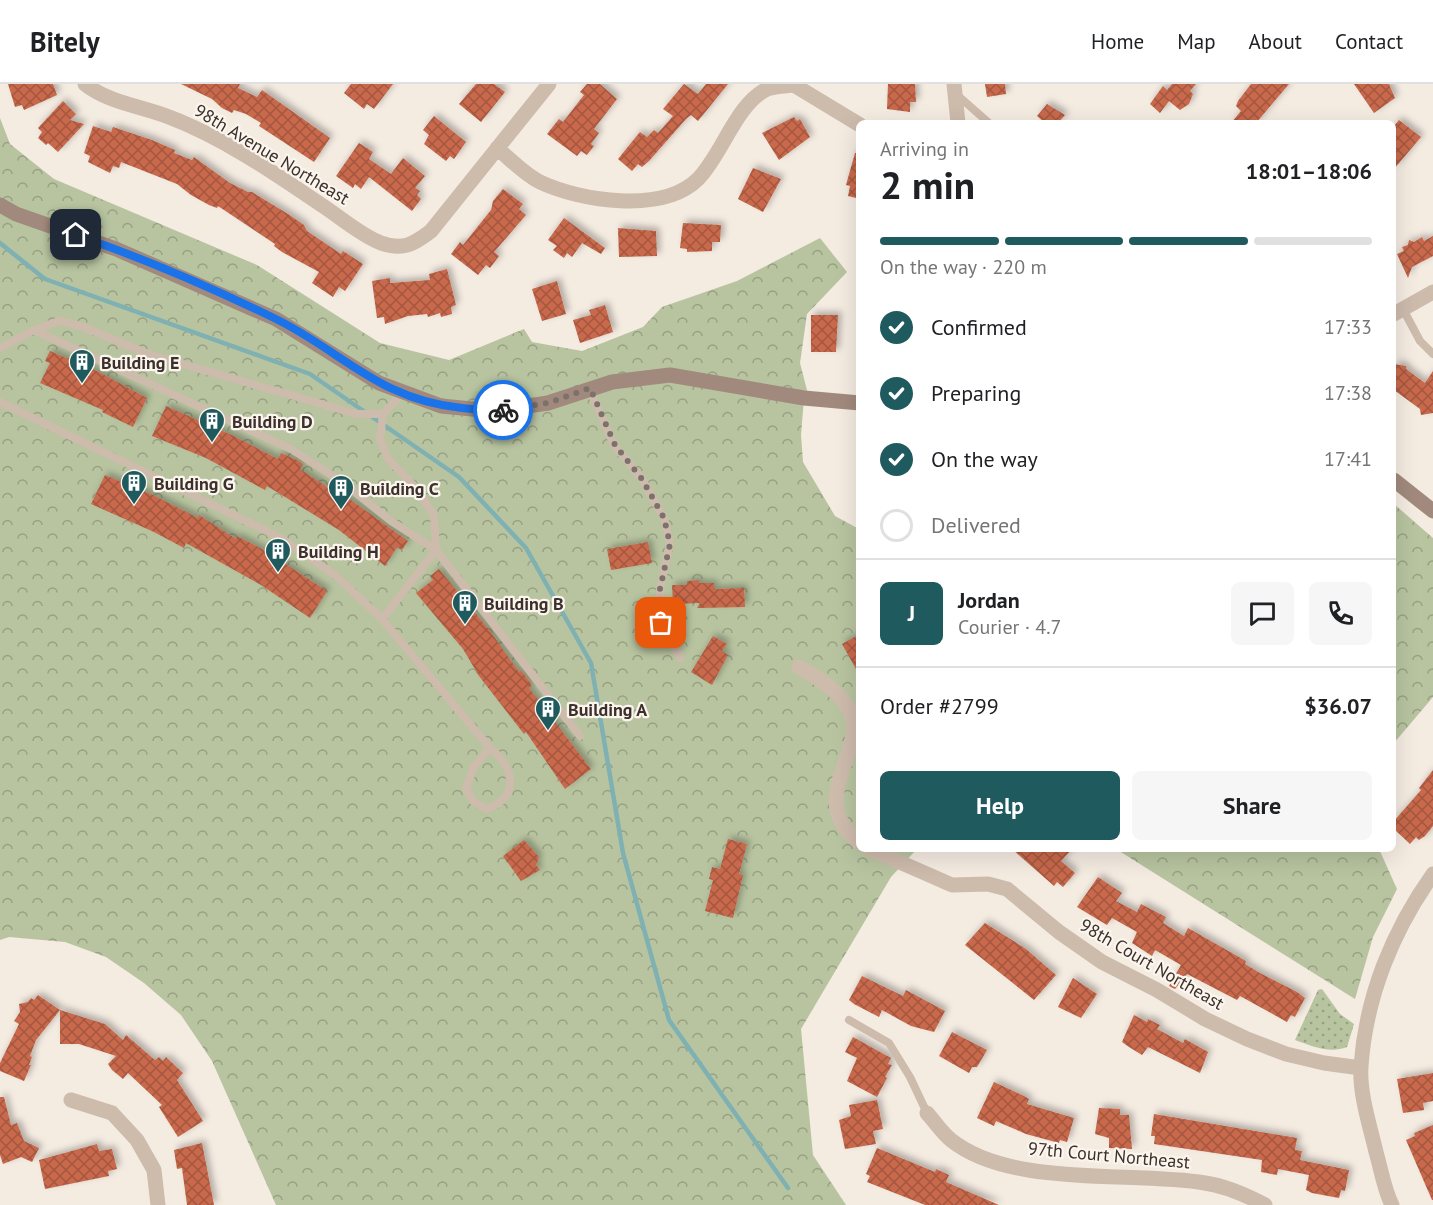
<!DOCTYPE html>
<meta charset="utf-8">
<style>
body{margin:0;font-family:"PT Sans",sans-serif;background:#f6f6f6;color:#202124;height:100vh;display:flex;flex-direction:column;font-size:22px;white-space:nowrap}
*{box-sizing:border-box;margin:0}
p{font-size:20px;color:#757577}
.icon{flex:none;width:33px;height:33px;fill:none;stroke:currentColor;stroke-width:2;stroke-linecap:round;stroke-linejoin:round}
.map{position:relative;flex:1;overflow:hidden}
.sheet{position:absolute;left:856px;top:36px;width:540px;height:732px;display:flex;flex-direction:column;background:#fff;border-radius:9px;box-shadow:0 6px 24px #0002}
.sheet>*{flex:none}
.pin{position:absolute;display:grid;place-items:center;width:51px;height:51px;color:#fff;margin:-26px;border-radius:12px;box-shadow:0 3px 9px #0006}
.courier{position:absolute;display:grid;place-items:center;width:60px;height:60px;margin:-30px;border:4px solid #1a73e8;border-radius:50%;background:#fff;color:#222;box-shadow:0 2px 8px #0007}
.head em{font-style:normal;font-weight:800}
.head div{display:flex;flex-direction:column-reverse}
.head{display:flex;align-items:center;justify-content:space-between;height:102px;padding:0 24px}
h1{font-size:39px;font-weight:800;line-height:45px}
.bar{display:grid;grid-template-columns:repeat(4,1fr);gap:9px 6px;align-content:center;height:72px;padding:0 24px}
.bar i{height:8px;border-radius:4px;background:#e0e0e0}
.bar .active{background:#1f5a5e}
.bar p{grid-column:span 4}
.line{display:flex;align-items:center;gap:15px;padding:0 24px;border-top:2px solid #e0e0e0}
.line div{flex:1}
.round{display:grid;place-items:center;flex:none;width:63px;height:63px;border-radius:9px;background:#f6f6f6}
ol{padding:0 24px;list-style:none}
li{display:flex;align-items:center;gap:18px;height:66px}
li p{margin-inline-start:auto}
li .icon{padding:6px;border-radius:50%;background:#1f5a5e;color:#fff;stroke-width:4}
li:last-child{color:#757577}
li i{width:33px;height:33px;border:3px solid #e0e0e0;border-radius:50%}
.cta{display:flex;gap:12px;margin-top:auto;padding:12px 24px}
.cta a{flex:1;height:69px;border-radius:9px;background:#1f5a5e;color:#fff;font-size:24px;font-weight:800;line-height:69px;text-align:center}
.cta a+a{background:#f6f6f6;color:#202124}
header{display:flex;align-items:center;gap:36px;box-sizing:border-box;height:84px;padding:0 30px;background:#fff;border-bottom:2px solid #e0e0e0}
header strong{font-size:28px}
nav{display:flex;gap:33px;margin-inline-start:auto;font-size:21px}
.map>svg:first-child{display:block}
.green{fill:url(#green-dots)}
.forest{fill:url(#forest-crowns)}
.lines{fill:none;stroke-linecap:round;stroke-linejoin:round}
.stream{stroke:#7fb0b2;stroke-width:4.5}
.building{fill:url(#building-cross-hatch);filter:url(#shadow)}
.service{stroke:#cdbbac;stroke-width:8}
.minor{stroke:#cdbbac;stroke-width:15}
.secondary{stroke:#a18a7d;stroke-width:15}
.done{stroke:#7c716b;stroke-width:6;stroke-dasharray:0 10.8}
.route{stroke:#1a73e8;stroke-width:8}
.labels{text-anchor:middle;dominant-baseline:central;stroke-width:4.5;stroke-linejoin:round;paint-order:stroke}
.street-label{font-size:18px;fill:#3b302b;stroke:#fbf5ee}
.poi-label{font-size:18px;font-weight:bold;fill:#3b302b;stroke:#fbf5ee;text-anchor:start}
</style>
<header>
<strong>Bitely</strong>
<nav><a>Home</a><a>Map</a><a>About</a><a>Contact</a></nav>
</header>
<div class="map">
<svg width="1433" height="1121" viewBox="0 0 1433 1121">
<defs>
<pattern id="green-dots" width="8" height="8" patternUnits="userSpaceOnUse" patternTransform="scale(1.5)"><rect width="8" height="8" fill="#b8c4a0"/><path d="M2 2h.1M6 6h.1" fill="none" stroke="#97a083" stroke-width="1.8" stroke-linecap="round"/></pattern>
<pattern id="forest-crowns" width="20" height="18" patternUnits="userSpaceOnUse" patternTransform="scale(1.5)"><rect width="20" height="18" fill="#b8c4a0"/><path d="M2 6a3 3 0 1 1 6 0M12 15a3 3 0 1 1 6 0" fill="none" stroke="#97a083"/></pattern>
<pattern id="building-cross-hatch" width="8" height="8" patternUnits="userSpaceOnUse" patternTransform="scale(1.5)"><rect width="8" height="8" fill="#c8694b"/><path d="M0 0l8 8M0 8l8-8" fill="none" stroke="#a4573f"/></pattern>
<filter id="shadow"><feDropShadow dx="3.5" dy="-3.5" stdDeviation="3" flood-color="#0004"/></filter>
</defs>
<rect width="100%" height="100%" fill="#f4ebe1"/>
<path class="green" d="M1322,905L1340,930L1354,940L1347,963C1329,970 1312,962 1295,956L1318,906Z"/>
<path class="forest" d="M0,34L10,60L54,95L257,181L380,259L449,276L524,245L532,258L582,267L643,243L662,223L737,197L820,154L847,188L807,230L800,279L809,314H804L801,351L803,378L835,432L859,445L860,765H917L891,793L801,945L813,1071L846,1121H276L212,977L181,931L144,899L106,873L65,858L9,853L0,856Z
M1394,420L1433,454V613L1394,659Z
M1116,765H1379L1397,805L1373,853L1355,915Z"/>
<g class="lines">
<path class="stream" d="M0,159L45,195L310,290L459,393L526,464L591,579L623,769L669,936L788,1104"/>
</g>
<path class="building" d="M8,0H53L57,11L24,26L22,21L15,23Z
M181,0H240L238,4L257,13L262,6L330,54L314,78L259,42L261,39L246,30L234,26L232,29L222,24L212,15Z
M351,0H393L374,25L367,20L364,25L344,9Z
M476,0H494L505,8L481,38L459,20Z
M587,0H600L617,15L594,45L599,49L591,60L594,62L587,71L581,67L577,72L547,50L559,35L563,38L584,11L580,8Z
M684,0L698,10L706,0H728L698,37L691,31L686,35L649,77L642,83L638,80L632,87L618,75L640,48L647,53L654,46L658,49L673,32L663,25Z
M888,0H915L916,18H910V28L887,25Z
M985,0H1005L1006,10L987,13Z
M1172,0H1196L1190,7L1193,10L1189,20L1180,26L1169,17L1160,29L1150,20L1163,2L1167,6Z
M1251,0H1289L1256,39H1231L1241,27L1236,22L1238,17Z
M1354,0H1389L1395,14L1374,29Z
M63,17L76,30L70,36L84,40L58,68L48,59L46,61L38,54L42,48L38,44Z
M1047,20L1065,31L1058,39H1045L1037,32Z
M434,32L466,58L454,75L450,72L446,77L424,60L429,51L423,46Z
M794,33L797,37L800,35L810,53L779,76L762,49Z
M1399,36L1421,53L1394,85V42Z
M93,42L111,48L113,43L152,56L175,66L174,69L192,76L194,73L230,99L248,108H252L288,130L304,141L307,147L341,170L343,167L363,180L345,207L339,203L333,213L312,199L319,188L282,168L274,162L275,160L218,122L217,124L209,121L191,111L177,100L121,78L119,84L113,82L110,89L88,78L90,72L84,69Z
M359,59L373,68L369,75L391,90L403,74L425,92L415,104L420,107L417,111L421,115L412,127L369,93L361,105L355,100L353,104L336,92Z
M855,69H860V115L848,112L850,102L846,101Z
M753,84L781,95L763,128L738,115Z
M503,105L523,120L519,125L526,131L494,168L499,172L490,184L486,181L478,191L451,170L460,158L463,161L491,126L493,117Z
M564,134L605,164L601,170L582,159L572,173L567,169L564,174L553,166L557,162L548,156Z
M683,139L721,141L720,158H712V167L687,168V165L680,164Z
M618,144L656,147L657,172L619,173Z
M1433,152V172L1412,183L1408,194L1397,170L1404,167L1402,163L1408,161L1409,156L1414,158L1422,153L1424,157Z
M447,185L456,221L451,223L452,230L441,233L440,229L428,233L427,230L408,232L385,240L384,233L377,234L372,197L390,194V199L430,196L429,190Z
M557,197L566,230L542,237L532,205Z
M605,221L613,248L580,259L573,236L591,231L589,226Z
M811,231H838L836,268H811Z
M50,267L99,288L147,314L133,343L102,328L103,326L40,299L50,279L45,277Z
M1394,280L1406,282V285L1425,299L1433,287V329L1421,331L1420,325L1394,306Z
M166,322L234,352L278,375L281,369L297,376L303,380L300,385L333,407L344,411L408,457L402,466L397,463L385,482L339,446L267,402L265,406L206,374L152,352Z
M105,391L153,411L198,434L199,431L236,455L237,452L264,466L327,507L310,534L261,501L186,459L184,464L154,448L91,420Z
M648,458L652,479L611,486L607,465Z
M439,485L490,547L519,588L521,586L532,601L529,604L591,685L565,705L526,648L524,650L517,641L479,592L463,565L416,509L433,496L430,492Z
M699,496V499H714V505L744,504L745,523L697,524L700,519L673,520L672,501H687V497Z
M860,550V592L842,560Z
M713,552L727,560L722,567L728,571L712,601L691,588Z
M1433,686V742L1425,752L1419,756L1416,753L1410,760L1394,745V737L1421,706L1419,704Z
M728,755L747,760L739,790L743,791L733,834L705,827L713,796L709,795L712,783L720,785Z
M524,756L539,773L536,781L540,786L521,797L503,772Z
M1012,765H1072L1061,777L1075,789L1063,803L1057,798L1054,802Z
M1098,793L1122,809L1116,817L1137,828L1141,820L1166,833L1163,839L1184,852L1188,844L1246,877L1245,880L1260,889L1297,908L1305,914L1295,933L1291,931L1287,938L1240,912L1237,916L1187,890L1175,905L1169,902L1181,881L1155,866L1152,872L1132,859L1137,848L1112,834L1107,841L1077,823Z
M985,839L1026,865L1056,891L1034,916L965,861Z
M862,892L903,912L906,906L945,927L934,948L911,942L882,926L879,933L854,920L849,916Z
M1073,894L1097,910L1081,934L1058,923Z
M38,911L60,926L36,956L30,972L32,973L29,981H31L24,997L0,987V979L19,940L14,937L20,928L19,920L28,918L31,914L34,916Z
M60,926L105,940L123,956L126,951L155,976L159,973L163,977L166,973L183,989L177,996L203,1037L178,1053L159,1023L162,1021L128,989L123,995L112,986L108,980L116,972L79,960H60Z
M1134,931L1147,938L1148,935L1160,941L1157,945L1183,959L1185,955L1208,968L1200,989L1148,963L1142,971L1129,963L1122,958Z
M952,948L987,966L977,983H972L969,989L939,972Z
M853,953L891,974L888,980L892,981L885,993L887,994L877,1013L847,997L857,974L845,968Z
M1433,989V1017L1423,1019L1424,1026L1403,1029L1397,995Z
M994,998L1022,1011L1029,1015L1027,1020L1074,1034L1067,1058L1060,1056L1059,1059L1026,1050L996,1037L994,1042L977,1034Z
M0,1013H4L11,1041L17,1039L24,1057L39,1064L32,1078L21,1073L3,1080L0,1071Z
M877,1016L883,1045L873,1047L876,1060L845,1065L839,1036L851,1032L849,1021Z
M1099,1024L1120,1025V1031H1129L1132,1065L1109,1064V1054L1095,1050Z
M1154,1030L1297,1054L1295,1066L1302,1067L1300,1076L1349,1086L1345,1107L1341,1106L1339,1114L1312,1109L1306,1106L1309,1091L1278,1085L1277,1091L1261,1088L1262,1076L1154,1060L1155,1052H1151Z
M1433,1041V1116H1432L1406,1056L1415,1052L1414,1049Z
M202,1059L214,1121H187L182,1084L177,1085L174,1066Z
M97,1060L99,1067L112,1065L117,1085L108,1087L109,1092L45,1105L39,1076Z
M877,1064L935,1088L936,1085L949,1091L946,1098L999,1121H925L867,1098L870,1092L866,1090Z"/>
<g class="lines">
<path class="service" d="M956,10L989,39
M1403,225L1420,257L1433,270
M34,246L291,365L341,397L391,437L436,466L580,652
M0,264L34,246L59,237L81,242L148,270L356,330H383
M589,304L614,361L642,395L664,434L670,460L660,505L661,539L680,574
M0,318L279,453L335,491L382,535L490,664C515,684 520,714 486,725L474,718L466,705L474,682L490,664
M382,535L436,466L434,432L418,406L388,375L380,355L383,330L402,310
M849,936L889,959L910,993L927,1029"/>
<path class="minor" d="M85,0C109,19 141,22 169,33C222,53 273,88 320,120C339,132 360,151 381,159C403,167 414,160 431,147L549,0
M954,0L958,39
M497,64C510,75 525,91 540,98C580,117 663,130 698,95C722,71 736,20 767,5C775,2 786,2 794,1L860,41
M1394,230L1433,208
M799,583C818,594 837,605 848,624C873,665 801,713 860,759
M870,765L952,801L988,800L1007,805L1059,848L1102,878L1157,906L1205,935L1247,955L1286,970L1324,979L1361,984
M71,1016L112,1029L137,1056L154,1086L158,1121
M927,1029C935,1038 942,1049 951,1056C1011,1104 1132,1087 1205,1099C1226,1102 1246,1111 1265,1121
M1392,1121C1384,1105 1381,1085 1376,1068C1370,1042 1359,1009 1361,982C1366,912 1393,846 1433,790"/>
<path class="secondary" d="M0,121L16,130L116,165L276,235L379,299L441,322L493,327L548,319L612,298L670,291L804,314L860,319
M1394,396L1433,427"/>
</g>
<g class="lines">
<path class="done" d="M503,326L548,319L590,304L615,361L642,395L664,434L670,460L660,505L661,539"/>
<path class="route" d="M76,151C143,174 210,203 274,234C342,267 379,316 462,324C475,325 489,328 503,326"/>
</g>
<defs>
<symbol id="building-pin" viewBox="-11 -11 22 30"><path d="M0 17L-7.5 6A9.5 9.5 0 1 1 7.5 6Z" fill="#1f5a5e" stroke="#fbf5ee"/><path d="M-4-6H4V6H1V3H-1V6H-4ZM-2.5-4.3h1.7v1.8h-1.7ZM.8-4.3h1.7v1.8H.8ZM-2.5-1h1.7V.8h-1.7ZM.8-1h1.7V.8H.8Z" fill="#fff"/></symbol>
</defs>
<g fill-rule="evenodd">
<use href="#building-pin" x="67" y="263" width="30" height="40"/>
<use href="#building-pin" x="197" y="322" width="30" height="40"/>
<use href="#building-pin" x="119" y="384" width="30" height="40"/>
<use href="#building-pin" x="326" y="389" width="30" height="40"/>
<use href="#building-pin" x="263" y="452" width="30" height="40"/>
<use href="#building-pin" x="450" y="504" width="30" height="40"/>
<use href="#building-pin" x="533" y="610" width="30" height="40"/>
</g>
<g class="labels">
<g class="street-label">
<text transform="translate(272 70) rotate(31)">98th Avenue Northeast</text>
<text transform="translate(1152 880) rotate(30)">98th Court Northeast</text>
<text transform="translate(1109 1071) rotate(5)">97th Court Northeast</text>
</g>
<g class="poi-label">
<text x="101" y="278">Building E</text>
<text x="232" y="337">Building D</text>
<text x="154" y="399">Building G</text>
<text x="360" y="404">Building C</text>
<text x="298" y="467">Building H</text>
<text x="484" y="519">Building B</text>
<text x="568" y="625">Building A</text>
</g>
</g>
</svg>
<div class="pin" style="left:661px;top:539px;background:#ea580c"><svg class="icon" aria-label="bag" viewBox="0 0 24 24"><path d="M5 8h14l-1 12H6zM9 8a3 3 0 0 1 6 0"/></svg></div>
<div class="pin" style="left:76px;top:151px;background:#1f2937"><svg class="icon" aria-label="home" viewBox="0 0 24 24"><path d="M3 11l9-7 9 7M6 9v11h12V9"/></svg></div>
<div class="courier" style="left:503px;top:326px"><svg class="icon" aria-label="bike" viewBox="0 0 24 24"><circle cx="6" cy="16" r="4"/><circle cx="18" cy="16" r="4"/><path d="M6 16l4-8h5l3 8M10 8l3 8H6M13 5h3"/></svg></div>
<section class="sheet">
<div class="head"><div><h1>2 min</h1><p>Arriving in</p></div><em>18:01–18:06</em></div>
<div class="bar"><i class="active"></i><i class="active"></i><i class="active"></i><i></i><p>On the way · 220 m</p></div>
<ol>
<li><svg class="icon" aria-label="check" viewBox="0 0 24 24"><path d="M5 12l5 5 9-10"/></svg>Confirmed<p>17:33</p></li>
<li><svg class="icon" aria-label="check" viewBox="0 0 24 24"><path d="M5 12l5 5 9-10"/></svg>Preparing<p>17:38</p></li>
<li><svg class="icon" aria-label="check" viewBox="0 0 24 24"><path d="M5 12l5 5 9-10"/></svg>On the way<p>17:41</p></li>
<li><i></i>Delivered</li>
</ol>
<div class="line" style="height:108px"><b class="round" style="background:#1f5a5e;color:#fff">J</b><div><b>Jordan</b><p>Courier · 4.7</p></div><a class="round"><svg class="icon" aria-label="chat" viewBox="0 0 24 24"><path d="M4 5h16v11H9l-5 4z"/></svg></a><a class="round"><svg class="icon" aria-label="phone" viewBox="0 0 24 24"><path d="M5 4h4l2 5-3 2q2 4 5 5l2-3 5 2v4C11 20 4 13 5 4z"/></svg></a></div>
<div class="line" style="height:78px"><div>Order #2799</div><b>$36.07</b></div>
<div class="cta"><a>Help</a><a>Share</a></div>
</section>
</div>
